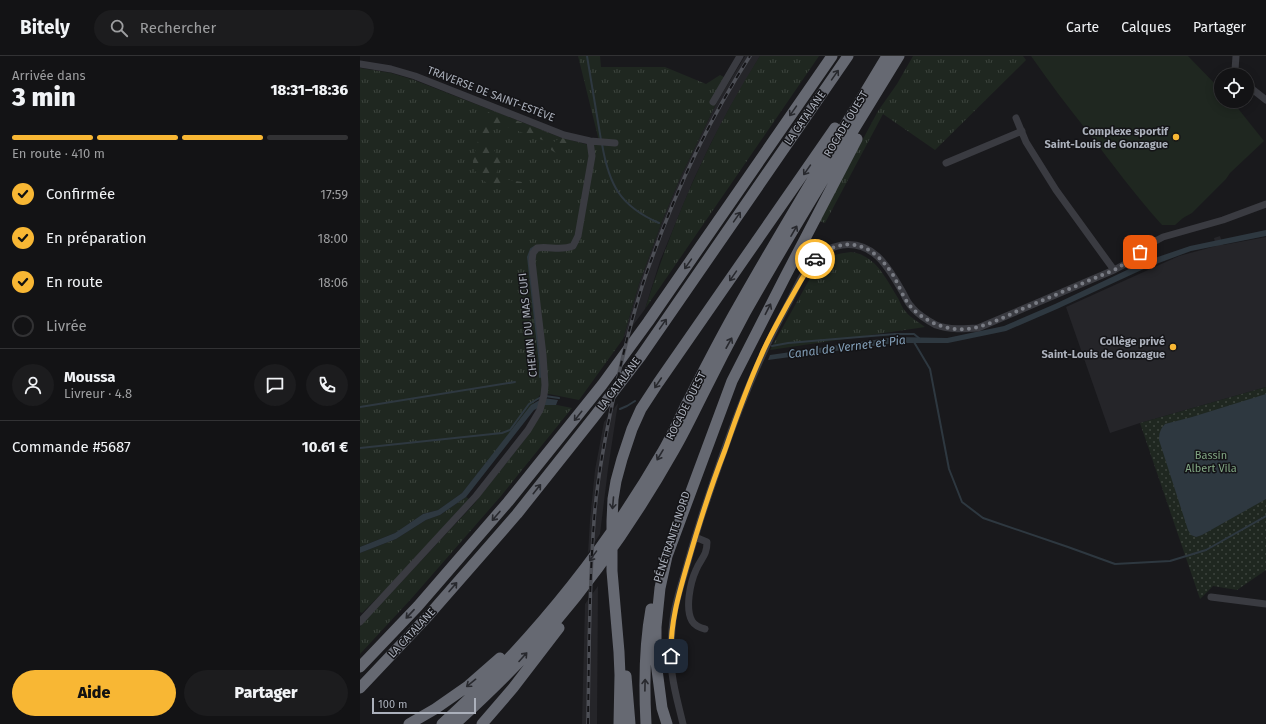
<!DOCTYPE html>
<html lang="fr">
<meta charset="utf-8">
<style>
body{margin:0;font-family:"Fira Sans",sans-serif;background:#1c1c1e;color:#f1f3f6;height:100vh;display:flex;flex-direction:column;font-size:15px;white-space:nowrap}
*{box-sizing:border-box;margin:0}
p{font-size:13px;color:#9d9ea0}
.icon{flex:none;width:22px;height:22px;fill:none;stroke:currentColor;stroke-width:2;stroke-linecap:round;stroke-linejoin:round}
.map{position:relative;flex:1;overflow:hidden}
.panel{display:flex;flex-direction:column;background:#131315;width:360px}
.panel>*{flex:none}
.tools{position:absolute;left:854px;top:12px;display:grid;gap:8px}
.tools a{display:grid;place-items:center;width:40px;height:40px;border-radius:50%;background:#131315;box-shadow:0 2px 10px #0003,0 0 0 1px #323234;font-size:20px}
.scale{position:absolute;left:12px;bottom:10px;width:104px;box-sizing:border-box;padding-left:4px;border:2px solid #abb0bb;border-top:0;font-size:11px;line-height:14px;white-space:nowrap;color:#abb0bb;-webkit-text-stroke:3px #141417;paint-order:stroke}
.pin{position:absolute;display:grid;place-items:center;width:34px;height:34px;color:#fff;margin:-17px;border-radius:8px;box-shadow:0 2px 6px #0006}
.courier{position:absolute;display:grid;place-items:center;width:40px;height:40px;margin:-20px;border:3px solid #f8b734;border-radius:50%;background:#fff;color:#222;box-shadow:0 1px 5px #0007}
.head em{font-style:normal;font-weight:800}
.head div{display:flex;flex-direction:column-reverse}
.head{display:flex;align-items:center;justify-content:space-between;height:68px;padding:0 12px}
h1{font-size:26px;font-weight:800;line-height:30px}
.bar{display:grid;grid-template-columns:repeat(4,1fr);gap:6px 4px;align-content:center;height:48px;padding:0 12px}
.bar i{height:5px;border-radius:3px;background:#323234}
.bar .active{background:#f8b734}
.bar p{grid-column:span 4}
.line{display:flex;align-items:center;gap:10px;padding:0 12px;border-top:1px solid #323234}
.line div{flex:1}
.round{display:grid;place-items:center;flex:none;width:42px;height:42px;border-radius:21px;background:#1c1c1e}
ol{padding:0 12px;list-style:none}
li{display:flex;align-items:center;gap:12px;height:44px}
li p{margin-inline-start:auto}
li .icon{padding:4px;border-radius:50%;background:#f8b734;color:#111;stroke-width:4}
li:last-child{color:#9d9ea0}
li i{width:22px;height:22px;border:2px solid #323234;border-radius:50%}
.button{display:flex;gap:8px;margin-top:auto;padding:8px 12px}
.button a{flex:1;height:46px;border-radius:24px;background:#f8b734;color:#111;font-size:16px;font-weight:800;line-height:46px;text-align:center}
.button a+a{background:#1c1c1e;color:#f1f3f6}
header{display:flex;align-items:center;gap:24px;box-sizing:border-box;height:56px;padding:0 20px;background:#131315;border-bottom:1px solid #323234}
header strong{font-size:19px}
nav{display:flex;gap:22px;margin-inline-start:auto;font-size:14px}
.search{width:280px;height:36px;background:#1c1c1e;display:flex;align-items:center;gap:10px;box-sizing:border-box;padding:0 14px;border-radius:22px;color:#9d9ea0;font-size:15px}
main{display:flex;flex:1;min-height:0}
.map>svg:first-child{display:block}
.built{fill:#252529}
.grass{fill:url(#grass-tufts)}
.forest{fill:url(#forest-firs)}
.park{fill:url(#park-dots)}
.pitch{fill:#1f2720}
.water{fill:#2e3840}
.lines{fill:none;stroke-linecap:round;stroke-linejoin:round}
.stream{stroke:#2e3840;stroke-width:2}
.minor{stroke:#3a3b41;stroke-width:7}
.highway{stroke:#666972;stroke-width:11}
.rail-casing{stroke:#4d4f56;stroke-width:3.5}
.rail{stroke:#141417;stroke-width:2;stroke-dasharray:6;stroke-linecap:butt}
.oneway{stroke:#28292e}
.done{stroke:#787b83;stroke-width:4;stroke-dasharray:0 7.2}
.route{stroke:#f8b734;stroke-width:5}
.poi-dot{fill:#f8b734;stroke:#141417;stroke-width:1.5}
.labels{text-anchor:middle;dominant-baseline:central;stroke-width:3;stroke-linejoin:round;paint-order:stroke}
.street-label{font-size:11px;fill:#abb0bb;stroke:#141417}
.poi-label{font-size:11px;font-weight:bold;fill:#abb0bb;stroke:#141417;text-anchor:end}
.park-label{font-size:11px;fill:#82a784;stroke:#141417}
.water-label{font-size:12px;font-style:italic;fill:#829eb7;stroke:#141417}
</style>
<header>
<strong>Bitely</strong>
<div class="search"><svg class="icon" aria-label="search" viewBox="0 0 24 24"><circle cx="10" cy="10" r="6"/><path d="M15 15l6 6"/></svg>Rechercher</div>
<nav><a>Carte</a><a>Calques</a><a>Partager</a></nav>
</header>
<main>
<section class="panel">
<div class="head"><div><h1>3 min</h1><p>Arrivée dans</p></div><em>18:31–18:36</em></div>
<div class="bar"><i class="active"></i><i class="active"></i><i class="active"></i><i></i><p>En route · 410 m</p></div>
<ol>
<li><svg class="icon" aria-label="check" viewBox="0 0 24 24"><path d="M5 12l5 5 9-10"/></svg>Confirmée<p>17:59</p></li>
<li><svg class="icon" aria-label="check" viewBox="0 0 24 24"><path d="M5 12l5 5 9-10"/></svg>En préparation<p>18:00</p></li>
<li><svg class="icon" aria-label="check" viewBox="0 0 24 24"><path d="M5 12l5 5 9-10"/></svg>En route<p>18:06</p></li>
<li><i></i>Livrée</li>
</ol>
<div class="line" style="height:72px"><a class="round"><svg class="icon" aria-label="person" viewBox="0 0 24 24"><circle cx="12" cy="8" r="4"/><path d="M4 21q1-7 8-7t8 7"/></svg></a><div><b>Moussa</b><p>Livreur · 4.8</p></div><a class="round"><svg class="icon" aria-label="chat" viewBox="0 0 24 24"><path d="M4 5h16v11H9l-5 4z"/></svg></a><a class="round"><svg class="icon" aria-label="phone" viewBox="0 0 24 24"><path d="M5 4h4l2 5-3 2q2 4 5 5l2-3 5 2v4C11 20 4 13 5 4z"/></svg></a></div>
<div class="line" style="height:52px"><div>Commande #5687</div><b>10.61 €</b></div>
<div class="button"><a>Aide</a><a>Partager</a></div>
</section>
<div class="map">
<svg width="906" height="668" viewBox="0 0 906 668">
<defs>
<pattern id="grass-tufts" width="24" height="20" patternUnits="userSpaceOnUse"><rect width="24" height="20" fill="#1f2720"/><path d="M3 7l-1-3M5 7V3M7 7l1-3M15 17l-1-3M17 17v-4M19 17l1-3" fill="none" stroke="#3d443e"/></pattern>
<pattern id="forest-firs" width="22" height="20" patternUnits="userSpaceOnUse"><rect width="22" height="20" fill="#1f2720"/><path d="M5 1l3.5 6h-7zM16 11l3.5 6h-7z" fill="#3d443e"/></pattern>
<pattern id="park-dots" width="8" height="8" patternUnits="userSpaceOnUse"><rect width="8" height="8" fill="#1f2720"/><path d="M2 2h.1M6 6h.1" fill="none" stroke="#3d443e" stroke-width="1.8" stroke-linecap="round"/></pattern>
</defs>
<rect width="100%" height="100%" fill="#19191c"/>
<path class="built" d="M385,0H400L370,51L351,87L333,125L300,205L285,253L263,283L279,228L303,163L321,120L358,44Z
M860,180L863,189L906,181V331L780,367L750,377L706,251L819,200L856,190L854,182Z
M258,347L248,413L240,478L228,497L230,464L235,414L244,366Z
M238,530L237,668H222L225,548Z"/>
<path class="grass" d="M218,0H240L241,11H305L346,28L360,19L370,24L358,44L340,81L321,120L303,163L279,228L263,283L219,344L189,338L180,339L102,437L78,454L63,458L35,477L0,491V12L31,17L54,24L202,82L229,89H240Z
M400,0H459L285,253C313,165 350,78 400,0Z
M553,0H663L666,4L575,94L523,58L465,167L459,165L518,55L537,28Z
M491,196C516,199 526,223 538,242C540,246 542,252 546,256C551,262 559,266 565,271L410,294L453,217C465,202 472,198 491,196Z
M192,348L212,352L141,440L51,543L0,598V571L7,562L33,535L114,448L166,382L184,349Z
M106,441L109,443L28,531L2,557L0,556V497L36,483L66,464L80,459Z"/>
<path class="forest" d="M130,55H133L186,76L190,80L189,83L185,85L139,68H133C125,87 134,96 147,109L146,113H138L136,118L138,121L143,123L162,126L161,128H145L142,132C134,132 128,129 122,123C105,108 117,98 119,79C120,74 119,69 120,63Z
M202,82L211,84L215,88L212,92L203,93L196,97L191,94C191,86 196,84 202,82Z"/>
<path class="park" d="M906,331V514L877,534L853,530L840,543L780,367Z"/>
<path class="pitch" d="M671,0H828L861,34V45H872L904,85L870,117L866,123L832,157L823,162L815,169H802C776,140 752,108 728,76C708,51 689,26 671,0Z"/>
<path class="water" d="M906,174V180L831,195L788,211L697,253L646,275L588,287H535L408,304L410,299L535,281L587,282L644,270L695,248L786,205L830,190Z
M906,338V443L842,479L836,481L831,479L828,474L799,384C799,378 800,373 805,368L832,361Z
M183,342L198,344L196,349H184L174,354L106,441L80,459L66,464L36,483L0,497V491L35,477L63,458L78,454L102,437L171,349Z"/>
<g class="lines">
<path class="stream" d="M227,0L241,84
M242,88C249,129 260,150 299,167
M174,191L171,193L168,201L180,308V321
M554,286L570,313L589,413L602,446L623,462L708,491L755,508L810,505L846,494L906,460
M412,290L428,287L535,278H554L560,283
M185,340L199,342
M0,351L155,326
M260,353L267,350L275,345
M0,392L142,377L150,374L169,348L181,341"/>
<path class="minor" d="M876,0L875,14L878,19
M0,8L31,13L55,20L204,79L230,85L255,87
M887,29L906,44
M353,46L380,0
M656,62L666,86L696,134L754,214
M586,107L662,75
M335,481L347,486C347,500 341,502 336,514C330,527 325,553 332,565C335,570 341,572 345,573
M851,541L906,548
M0,566L116,440L168,374L180,354L184,339L185,329L183,299L172,205L173,197L177,192C189,190 201,195 213,190L218,180L232,100L230,85
M323,668C319,651 314,634 312,617C310,600 311,581 313,564C315,548 320,532 325,516C330,497 336,478 342,459C366,387 391,315 428,248C436,233 443,215 455,203C462,195 472,191 482,189C514,185 528,211 542,235C545,240 547,246 551,250C556,257 568,265 576,269C590,274 604,273 618,272L754,214L767,207L788,189L803,181L863,164L906,148"/>
<path class="highway" d="M0,611L58,550L148,446L242,329L288,266L472,0
M266,620L270,668
M0,632L68,560L157,458L234,361L281,300L488,0
M49,668L75,653L108,630L140,602
M82,668C169,589 244,497 303,395C311,381 318,366 325,351C342,318 359,284 378,251C426,166 477,83 527,0
M95,668C129,637 162,605 192,570C238,516 279,456 314,394C324,377 333,358 342,340C356,312 370,285 385,257C434,170 487,85 539,0
M122,668L153,632L199,572
M259,668L260,619L259,596L252,515V465L253,443L256,425L262,403L272,373L281,353L298,327L475,72
M286,668C284,630 284,591 291,553
M307,668L302,652L296,606V571L300,532L307,500L372,325L425,221L497,83"/>
<defs>
<path id="rail" d="M228,668C229,600 229,532 234,465C237,423 245,381 254,340C264,293 275,246 292,202C317,132 350,62 390,0"/>
</defs>
<use href="#rail" class="rail-casing"/>
<use href="#rail" class="rail"/>
</g>
<defs><path id="oneway-shaft" d="M-6 0H5M1.5-3L5.5 0L1.5 3" fill="none" stroke-width="1.6" stroke-linecap="round" stroke-linejoin="round"/></defs>
<g class="oneway">
<use href="#oneway-shaft" transform="translate(475 19) rotate(-55)"/>
<use href="#oneway-shaft" transform="translate(433 55) rotate(125)"/>
<use href="#oneway-shaft" transform="translate(447 114) rotate(125)"/>
<use href="#oneway-shaft" transform="translate(377 161) rotate(-55)"/>
<use href="#oneway-shaft" transform="translate(434 175) rotate(-60)"/>
<use href="#oneway-shaft" transform="translate(328 208) rotate(125)"/>
<use href="#oneway-shaft" transform="translate(373 220) rotate(125)"/>
<use href="#oneway-shaft" transform="translate(408 253) rotate(-63)"/>
<use href="#oneway-shaft" transform="translate(303 268) rotate(-55)"/>
<use href="#oneway-shaft" transform="translate(369 287) rotate(-61)"/>
<use href="#oneway-shaft" transform="translate(298 327) rotate(124)"/>
<use href="#oneway-shaft" transform="translate(218 360) rotate(129)"/>
<use href="#oneway-shaft" transform="translate(300 399) rotate(121)"/>
<use href="#oneway-shaft" transform="translate(177 433) rotate(-51)"/>
<use href="#oneway-shaft" transform="translate(253 447) rotate(95)"/>
<use href="#oneway-shaft" transform="translate(136 460) rotate(131)"/>
<use href="#oneway-shaft" transform="translate(233 500) rotate(126)"/>
<use href="#oneway-shaft" transform="translate(93 531) rotate(-49)"/>
<use href="#oneway-shaft" transform="translate(50 558) rotate(133)"/>
<use href="#oneway-shaft" transform="translate(163 601) rotate(-48)"/>
<use href="#oneway-shaft" transform="translate(111 627) rotate(141)"/>
<use href="#oneway-shaft" transform="translate(285 629) rotate(-89)"/>
</g>
<g class="lines">
<path class="done" d="M455,203C486,177 513,188 533,219C539,229 543,242 551,251C562,263 580,272 596,273C619,275 642,262 662,253C693,240 723,227 754,214L766,207L780,196"/>
<path class="route" d="M311,600C310,567 319,537 328,506C339,468 351,430 365,394C376,362 387,331 401,300C408,283 418,266 427,249C436,234 444,217 455,203"/>
</g>
<g class="poi-dot">
<circle cx="816" cy="81" r="4"/>
<circle cx="813" cy="291" r="4"/>
</g>
<g class="labels">
<g class="street-label">
<text transform="translate(131 38) rotate(21)">TRAVERSE DE SAINT-ESTÈVE</text>
<text transform="translate(445 62) rotate(-55)">LA CATALANE</text>
<text transform="translate(486 68) rotate(-59)">ROCADE OUEST</text>
<text transform="translate(168 269) rotate(-96)">CHEMIN DU MAS CUFI</text>
<text transform="translate(259 328) rotate(-53)">LA CATALANE</text>
<text transform="translate(326 350) rotate(-63)">ROCADE OUEST</text>
<text transform="translate(312 481) rotate(-72)">PÉNÉTRANTE NORD</text>
<text transform="translate(52 577) rotate(-47)">LA CATALANE</text>
</g>
<g class="poi-label">
<text x="808" y="75">Complexe sportif<tspan x="808" dy="13">Saint-Louis de Gonzague</tspan></text>
<text x="805" y="285">Collège privé<tspan x="805" dy="13">Saint-Louis de Gonzague</tspan></text>
</g>
<g class="park-label">
<text x="851" y="399">Bassin<tspan x="851" dy="13">Albert Vila</tspan></text>
</g>
<g class="water-label">
<text transform="translate(487 291) rotate(-7)">Canal de Vernet et Pia</text>
</g>
</g>
</svg>
<div class="tools">
<a><svg class="icon" aria-label="locate" viewBox="0 0 24 24"><circle cx="12" cy="12" r="6"/><path d="M12 2v4M12 18v4M2 12h4M18 12h4"/></svg></a>
</div>
<div class="scale">100 m</div>
<div class="pin" style="left:780px;top:196px;background:#ea580c"><svg class="icon" aria-label="bag" viewBox="0 0 24 24"><path d="M5 8h14l-1 12H6zM9 8a3 3 0 0 1 6 0"/></svg></div>
<div class="pin" style="left:311px;top:600px;background:#1f2937"><svg class="icon" aria-label="home" viewBox="0 0 24 24"><path d="M3 11l9-7 9 7M6 9v11h12V9"/></svg></div>
<div class="courier" style="left:455px;top:203px"><svg class="icon" aria-label="car" viewBox="0 0 24 24"><path d="M5 17H2v-5l4-1 3-4h7l3 4 3 1v5h-3M9 17h6M6 11h13"/><circle cx="7" cy="17" r="2"/><circle cx="17" cy="17" r="2"/></svg></div>
</div>
</main>
